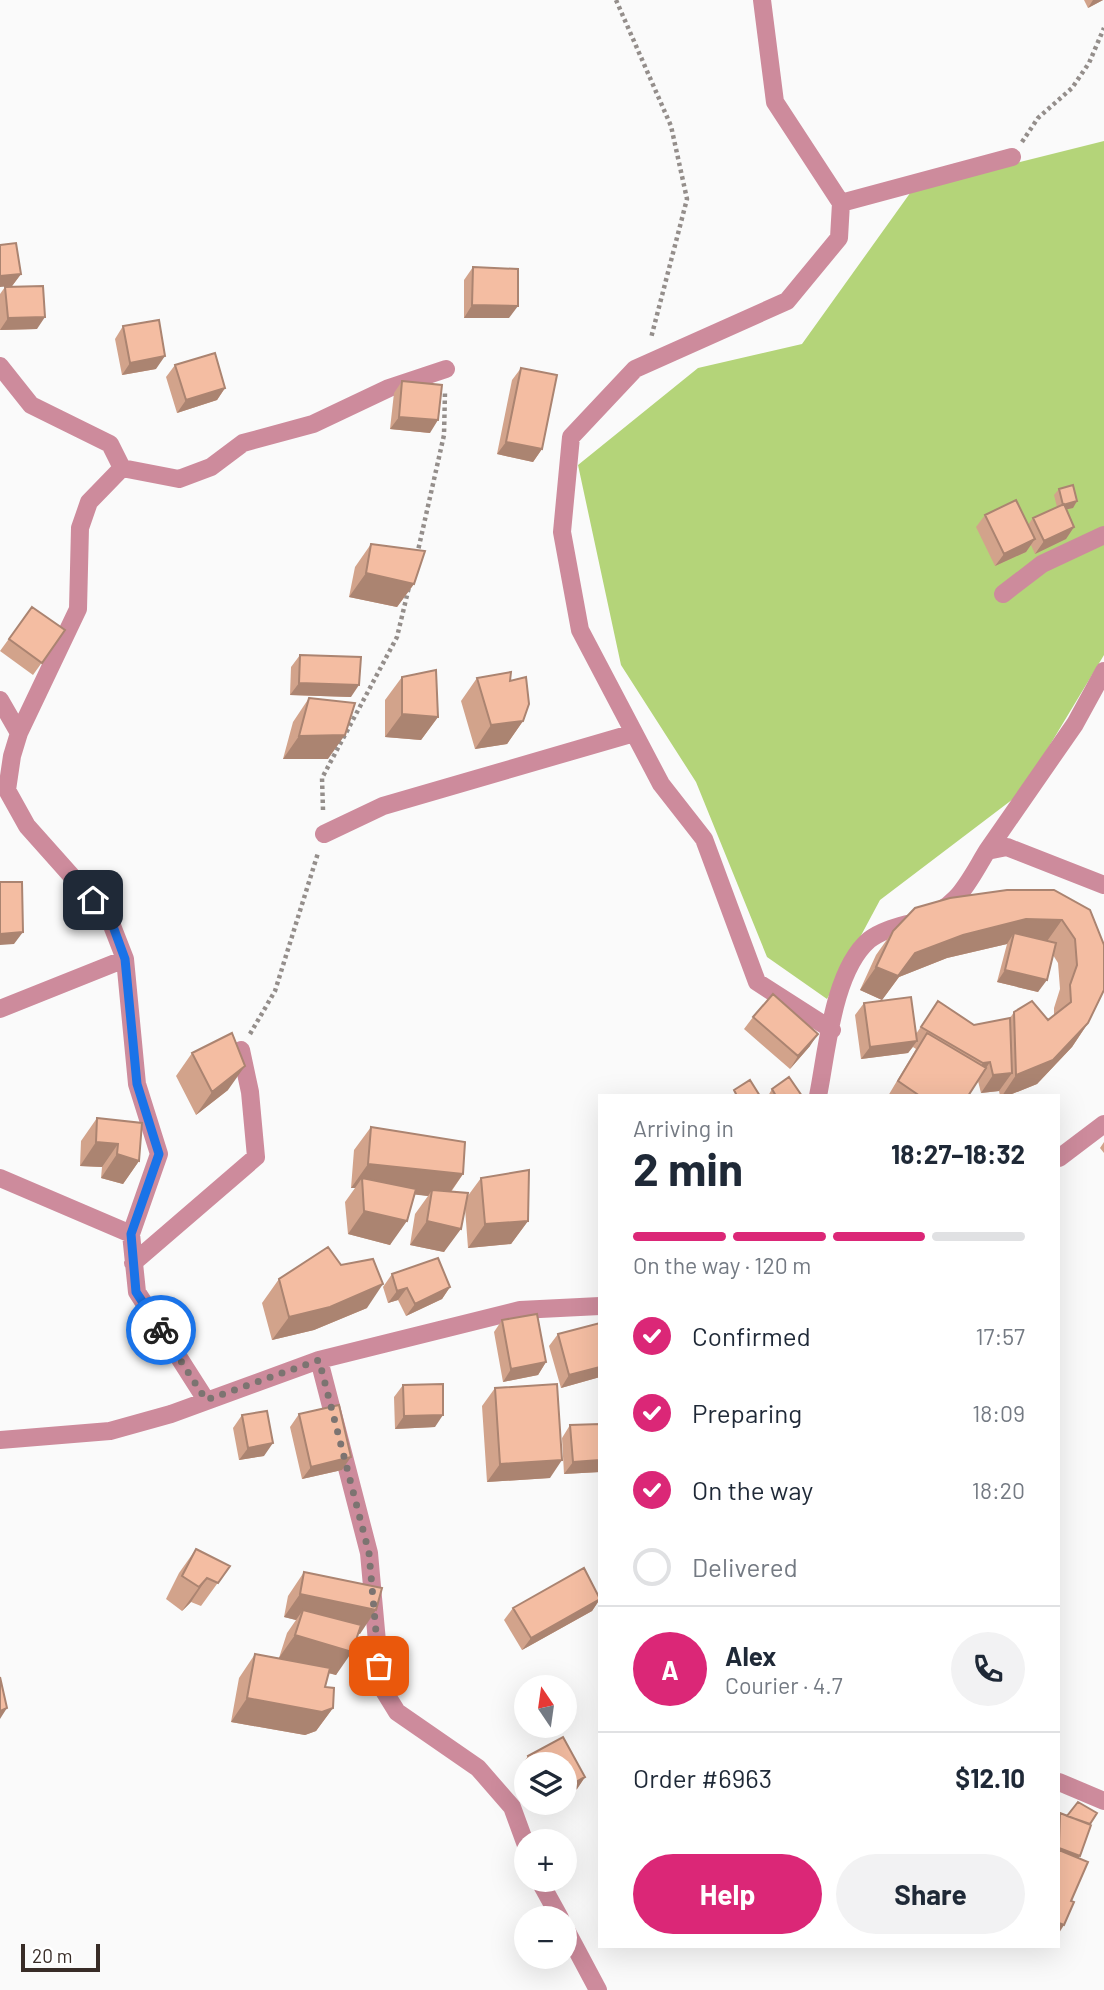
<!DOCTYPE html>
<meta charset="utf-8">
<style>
body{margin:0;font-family:Barlow,sans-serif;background:#f2f2f3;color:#1f2937;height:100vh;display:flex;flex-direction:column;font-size:26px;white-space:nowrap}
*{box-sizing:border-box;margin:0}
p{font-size:23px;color:#747a83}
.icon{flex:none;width:38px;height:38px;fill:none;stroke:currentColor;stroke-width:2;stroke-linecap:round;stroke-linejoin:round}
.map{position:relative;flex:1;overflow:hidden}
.details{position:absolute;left:598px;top:1094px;width:462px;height:854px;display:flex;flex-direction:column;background:#fff;border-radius:0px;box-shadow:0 7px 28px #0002}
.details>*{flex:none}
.needle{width:46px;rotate:347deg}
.buttons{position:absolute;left:514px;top:1675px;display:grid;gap:14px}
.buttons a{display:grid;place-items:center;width:63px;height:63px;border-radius:50%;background:#fff;box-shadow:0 7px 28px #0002;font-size:35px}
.scale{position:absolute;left:21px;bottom:18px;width:79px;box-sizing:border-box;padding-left:7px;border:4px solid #382c27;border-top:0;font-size:19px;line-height:24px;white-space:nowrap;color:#382c27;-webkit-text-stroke:5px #fff;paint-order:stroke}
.pin{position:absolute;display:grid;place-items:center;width:60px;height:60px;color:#fff;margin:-30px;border-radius:14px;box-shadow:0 4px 10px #0006}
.courier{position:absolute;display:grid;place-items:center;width:70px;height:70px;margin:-35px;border:5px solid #1a73e8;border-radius:50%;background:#fff;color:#222;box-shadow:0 2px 9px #0007}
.headline em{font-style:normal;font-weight:700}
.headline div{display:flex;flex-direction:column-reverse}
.headline{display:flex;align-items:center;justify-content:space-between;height:119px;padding:0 35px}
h1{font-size:46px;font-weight:700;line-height:52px}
.bar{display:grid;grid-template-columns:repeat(4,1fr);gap:10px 7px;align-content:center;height:84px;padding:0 35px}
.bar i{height:9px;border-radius:5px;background:#e0e1e3}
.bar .selected{background:#db2777}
.bar p{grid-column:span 4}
.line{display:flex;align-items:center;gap:18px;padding:0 35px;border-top:2px solid #e0e1e3}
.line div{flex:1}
.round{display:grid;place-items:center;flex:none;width:74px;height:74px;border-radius:37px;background:#f2f2f3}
ol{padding:0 35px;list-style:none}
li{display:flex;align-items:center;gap:21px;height:77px}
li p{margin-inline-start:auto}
li .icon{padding:7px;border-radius:50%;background:#db2777;color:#fff;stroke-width:4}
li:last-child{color:#747a83}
li i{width:38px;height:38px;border:4px solid #e0e1e3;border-radius:50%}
.button{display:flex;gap:14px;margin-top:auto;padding:14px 35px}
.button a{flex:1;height:80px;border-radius:42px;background:#db2777;color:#fff;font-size:28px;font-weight:700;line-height:80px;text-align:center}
.button a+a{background:#f2f2f3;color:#1f2937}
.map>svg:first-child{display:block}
.forest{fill:#b4d479}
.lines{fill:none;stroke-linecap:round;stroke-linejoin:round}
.path{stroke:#948e8b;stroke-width:4.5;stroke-dasharray:3.5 3.5;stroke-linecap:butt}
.street{stroke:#cd8b9c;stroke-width:18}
.wall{fill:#d2a38b}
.shaded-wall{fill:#ab8471}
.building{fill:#f4bda2;stroke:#ab8471;stroke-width:2}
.done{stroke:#7c7471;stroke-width:7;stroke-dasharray:0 12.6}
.route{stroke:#1a73e8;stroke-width:9}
</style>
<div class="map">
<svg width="1104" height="1990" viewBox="0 0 1104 1990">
<rect width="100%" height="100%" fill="#fafafa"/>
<path class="forest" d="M1104,141V655L1021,793L880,900L827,999L767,957L696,782L621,665L578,465L698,368L802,344L913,189Z"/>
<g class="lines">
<path class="path" d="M616,0L671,126L687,199L651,338
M1022,142L1038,118L1072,88L1089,63L1104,28
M417,555L444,435L445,392
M323,810L322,778L397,637L409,587
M250,1034L275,991L318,853"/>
<path class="street" d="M762,0L775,102L841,203L839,238L787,301L635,369L571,437L562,532L580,630L661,784L704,839L757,982L832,1030
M841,203L1012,157
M0,366L31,405L110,444L122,468L89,502L80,528L78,609L19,733
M122,468L179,479L211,467L243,443L313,424L389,388L446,369
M1003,594L1042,564L1104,535
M0,700L19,733L12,756L7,790L27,826L109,918L125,959
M324,834L383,806L634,733
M987,851L1075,724L1104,671
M0,1009L125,959L137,1084L159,1154L131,1234
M818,1096C827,1051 833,971 869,940C883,929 902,926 918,921C958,908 967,884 987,851L1007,847L1104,885
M1059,1158L1104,1124
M0,1178L131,1234L137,1292L206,1400
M133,1263L256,1157L250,1092L241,1050
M319,1360L369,1553L381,1686L397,1712L478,1768L512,1807L527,1848
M0,1440L110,1431L171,1414L319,1360L520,1310L600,1306
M1059,1782L1104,1801
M539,1880L560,1918
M565,1928L598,1990"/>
</g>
<path class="wall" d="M1084,0H1103L1088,8Z
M473,267L509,318H464V280Z
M21,274L12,286L5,287L37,329L0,330V294L5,287Z
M123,326L156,369L122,375L115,339Z
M175,365L225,388L217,400L177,413L166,377Z
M521,368L542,449L533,462L497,454L512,380Z
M402,381L430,433L390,429L394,393Z
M1059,489L1077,501L1073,508L1066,509L1074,527L1066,539L1035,554L1031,545L1026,552L995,566L976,527L985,515L1028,525L1033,518L1057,507L1054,495Z
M371,544L414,584L397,607L349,597L355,567Z
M32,607L65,630L33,675L0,651Z
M300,655L351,697L290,695L291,667Z
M402,677L438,717L421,740L385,737V700Z
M477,678L510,681L523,721L507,744L475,749L461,701Z
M309,698L328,759H283L293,722Z
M1090,910L1088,1023L1072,1047L1037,1084L1007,1096H1000L999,1091L981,1093L978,1081L968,1096H888L916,1049L913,1047L908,1053L861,1059L855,1015L864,1003L916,1034L938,1001L974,1025L1010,1018L1014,1012L1048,1020L1054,1015V1008L1060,989L1058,963L1053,955L1038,992L997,982L1007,944L947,958L899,977L882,1000L860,990L876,955L893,931Z
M753,1017L810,1046L790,1069L744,1029Z
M192,1053L228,1090L196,1115L176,1076Z
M772,1089L802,1096H768Z
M97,1118L139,1161L123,1184L101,1178L102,1167L80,1166L81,1141Z
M371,1127L463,1174L451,1192L467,1197L481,1178L528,1221L511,1244L468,1248L465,1208L444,1252L410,1245L415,1214L428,1196L415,1194L390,1245L348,1234L345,1202L355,1188H351L354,1150Z
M1104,1142V1153L1100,1148Z
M392,1274L450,1287L442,1299L406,1316L398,1300L388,1303L383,1287Z
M279,1279L367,1308L314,1330L272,1340L262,1303Z
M502,1320L546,1362L538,1375L503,1382L494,1332Z
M558,1334L600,1377L561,1388L549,1346Z
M403,1385L435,1427L395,1429L394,1397Z
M495,1388L550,1478L487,1482L482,1406Z
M299,1414L342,1470L302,1479L290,1427Z
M242,1415L264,1456L239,1460L233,1428Z
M600,1424V1472L564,1474L562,1438L570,1425Z
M196,1549L230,1566L201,1606L191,1602L182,1611L166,1599L179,1573Z
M304,1572L360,1634L358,1633L336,1675L328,1673L325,1687L333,1708L316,1731L305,1735L231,1722L239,1678L255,1654L279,1658L287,1633L296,1620L284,1617L288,1596Z
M600,1599L592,1611L522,1650L504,1620L513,1608Z
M563,1737L585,1777L577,1789L565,1796V1764H527V1783L519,1769L528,1756Z
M538,1802H553L542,1809Z"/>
<path class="shaded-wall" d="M1093,0H1103L1088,8Z
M21,274L12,286L0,287V276Z
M472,305L518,306L509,318H464Z
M45,317L37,329L0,330L8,318Z
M165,356L156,369L122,375L130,363Z
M225,388L217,400L177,413L186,400Z
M399,417L438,420L430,433L390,429Z
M506,442L542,449L533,462L497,454Z
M1077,501L1073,508L1059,511L1063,505Z
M1074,527L1066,539L1035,554L1044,541Z
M1035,539L1026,552L995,566L1004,554Z
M366,573L414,584L397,607L349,597Z
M299,683L359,685L351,697L290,695Z
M402,714L438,717L421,740L385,737Z
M523,721L507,744L475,749L491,725Z
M345,735L328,759H283L299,736Z
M1026,919L1062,920L1045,944L1014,933L1007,944L947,958L899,977L882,1000L860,990L876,967L963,935Z
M23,932L14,944L0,945V934Z
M1005,970L1047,980L1038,992L997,982Z
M1088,1023L1072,1047L1037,1084L1007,1096H1002L1016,1075Z
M818,1034L810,1046L790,1069L798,1056Z
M917,1041L908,1053L861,1059L870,1047Z
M990,1062L978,1080L971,1081L983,1063Z
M245,1066L228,1090L196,1115L212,1092Z
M1012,1073L999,1091L981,1093L993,1075Z
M96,1142L118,1144L102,1167L80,1166Z
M117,1154L139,1161L123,1184L101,1178Z
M368,1164L463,1174L446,1198L432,1190L428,1196L363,1189L362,1178L355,1188H351Z
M364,1211L407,1221L390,1245L348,1234Z
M427,1221L461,1229L444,1252L410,1245Z
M528,1221L511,1244L468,1248L485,1224Z
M383,1284L367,1308L314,1330L272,1340L289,1317Z
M450,1287L442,1299L406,1316L415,1304Z
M407,1288L398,1300L388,1303L397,1291Z
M546,1362L538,1375L503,1382L511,1369Z
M600,1367V1377L561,1388L569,1375Z
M443,1415L435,1427L395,1429L404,1416Z
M273,1443L264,1456L239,1460L248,1448Z
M351,1457L342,1470L302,1479L311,1467Z
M562,1460L550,1478L487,1482L500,1464Z
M600,1460V1472L564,1474L573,1462Z
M207,1578L191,1602L182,1611L199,1587Z
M300,1594L376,1610L360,1634L300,1621L303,1610L296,1620L284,1617Z
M600,1599L592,1611L522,1650L531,1638Z
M295,1635L352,1652L336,1675L278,1659Z
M247,1698L333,1708L316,1731L305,1735L231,1722Z
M7,1708L0,1719V1711Z
M585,1777L577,1789L565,1796V1788Z
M546,1802H553L542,1809Z
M1059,1848L1080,1856L1071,1868L1059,1863Z
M1059,1923L1064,1925L1059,1933Z"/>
<path class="building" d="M16,243L21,274L0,276V245Z
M473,267L518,269V306L472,305Z
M43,286L45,317L8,318L5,287Z
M159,320L165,356L130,363L123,326Z
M215,353L225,388L186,400L175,365Z
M521,368L557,375L542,449L506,442Z
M402,381L442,385L438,420L399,417Z
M1073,485L1077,501L1063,505L1059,489Z
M1016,500L1035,539L1004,554L985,515Z
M1064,504L1074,527L1044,541L1033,518Z
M371,544L425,551L414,584L366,573Z
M32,607L65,630L42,663L9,639Z
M300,655L361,657L359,685L299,683Z
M436,670L438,717L402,714V677Z
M511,672L510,681L526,677L529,704L523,721L491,725L477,678Z
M309,698L355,703L345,735L299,736Z
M0,882H22L23,932L0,934Z
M1007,890H1054L1090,910L1104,945V990L1088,1023L1053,1060L1016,1075L1014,1012L1032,1001L1048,1020L1071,1002L1070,985L1077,965L1075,939L1062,920L1026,919L963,935L915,953L898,976L876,967L893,931L915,908L950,898Z
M1014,933L1056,943L1047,980L1005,970Z
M773,994L818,1034L798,1056L753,1017Z
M911,997L917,1041L870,1047L864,1003Z
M938,1001L974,1025L1010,1018L1012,1073L993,1075L990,1062L983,1063L921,1027Z
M232,1033L245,1066L212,1092L192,1053Z
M927,1033L986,1068L968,1096H920L898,1081Z
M789,1077L802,1096H776L772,1089Z
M750,1080L760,1096H737L734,1090Z
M97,1118L142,1123L139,1161L117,1154L118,1144L96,1142Z
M371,1127L465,1142L463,1174L368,1164Z
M529,1170L528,1221L485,1224L481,1178Z
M362,1178L416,1189L407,1221L364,1211Z
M432,1190L468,1193L461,1229L427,1221Z
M328,1247L341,1265L373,1259L383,1284L330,1307L289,1317L279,1279Z
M438,1258L450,1287L415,1304L407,1288L397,1291L392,1274Z
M537,1314L546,1362L511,1369L502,1320Z
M600,1323V1367L569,1375L558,1334Z
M443,1384V1415L404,1416L403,1385Z
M557,1384L562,1460L500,1464L495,1388Z
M339,1405L351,1457L311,1467L299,1414Z
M267,1411L273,1443L248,1448L242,1415Z
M600,1424V1460L573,1462L570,1425Z
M196,1549L230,1566L218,1583L207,1578L199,1587L182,1576Z
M584,1568L600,1599L531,1638L513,1608Z
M304,1572L382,1588L376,1610L300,1594Z
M303,1610L361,1625L352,1652L295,1635Z
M255,1654L330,1668L325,1687L334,1688L333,1708L322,1712L247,1698Z
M0,1677L7,1708L0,1711Z
M563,1737L585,1777L565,1788V1764H532L528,1756Z
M1078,1802L1097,1813L1090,1824L1067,1816Z
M1060,1813L1091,1825L1080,1856L1059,1848Z
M1059,1850L1088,1862L1071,1901L1074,1902L1064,1925L1059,1923Z"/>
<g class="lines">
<path class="done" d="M161,1330L206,1400L319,1360L369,1553L379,1666"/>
<path class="route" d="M93,900L110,918L125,959L137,1084L159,1154L131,1234L136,1292L161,1330"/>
</g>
</svg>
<div class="buttons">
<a><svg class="needle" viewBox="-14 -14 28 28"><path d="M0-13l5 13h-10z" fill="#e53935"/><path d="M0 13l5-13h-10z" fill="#747a83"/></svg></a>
<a><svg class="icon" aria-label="layers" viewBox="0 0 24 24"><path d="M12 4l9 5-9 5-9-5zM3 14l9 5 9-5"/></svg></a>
<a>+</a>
<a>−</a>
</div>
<div class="scale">20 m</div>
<div class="pin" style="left:379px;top:1666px;background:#ea580c"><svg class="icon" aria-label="bag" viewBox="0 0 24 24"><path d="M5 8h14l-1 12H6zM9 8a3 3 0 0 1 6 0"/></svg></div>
<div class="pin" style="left:93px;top:900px;background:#1f2937"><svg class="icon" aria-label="home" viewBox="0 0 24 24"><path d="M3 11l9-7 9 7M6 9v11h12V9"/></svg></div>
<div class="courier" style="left:161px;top:1330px"><svg class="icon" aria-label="bike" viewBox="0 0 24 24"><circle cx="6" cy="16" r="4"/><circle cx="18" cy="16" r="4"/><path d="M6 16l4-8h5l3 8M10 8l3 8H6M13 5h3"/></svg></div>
<section class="details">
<div class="headline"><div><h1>2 min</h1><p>Arriving in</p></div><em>18:27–18:32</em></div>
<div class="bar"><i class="selected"></i><i class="selected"></i><i class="selected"></i><i></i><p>On the way · 120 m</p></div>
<ol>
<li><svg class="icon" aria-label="check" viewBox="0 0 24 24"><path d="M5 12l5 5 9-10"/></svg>Confirmed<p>17:57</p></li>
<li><svg class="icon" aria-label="check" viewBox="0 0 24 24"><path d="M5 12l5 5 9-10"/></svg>Preparing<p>18:09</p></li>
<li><svg class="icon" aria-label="check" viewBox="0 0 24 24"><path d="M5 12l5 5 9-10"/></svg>On the way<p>18:20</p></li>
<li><i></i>Delivered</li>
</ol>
<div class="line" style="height:126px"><b class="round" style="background:#db2777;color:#fff">A</b><div><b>Alex</b><p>Courier · 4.7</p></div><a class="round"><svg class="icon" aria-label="phone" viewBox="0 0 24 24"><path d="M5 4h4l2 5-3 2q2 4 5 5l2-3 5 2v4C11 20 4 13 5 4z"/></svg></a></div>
<div class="line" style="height:91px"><div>Order #6963</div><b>$12.10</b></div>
<div class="button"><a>Help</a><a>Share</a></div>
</section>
</div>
